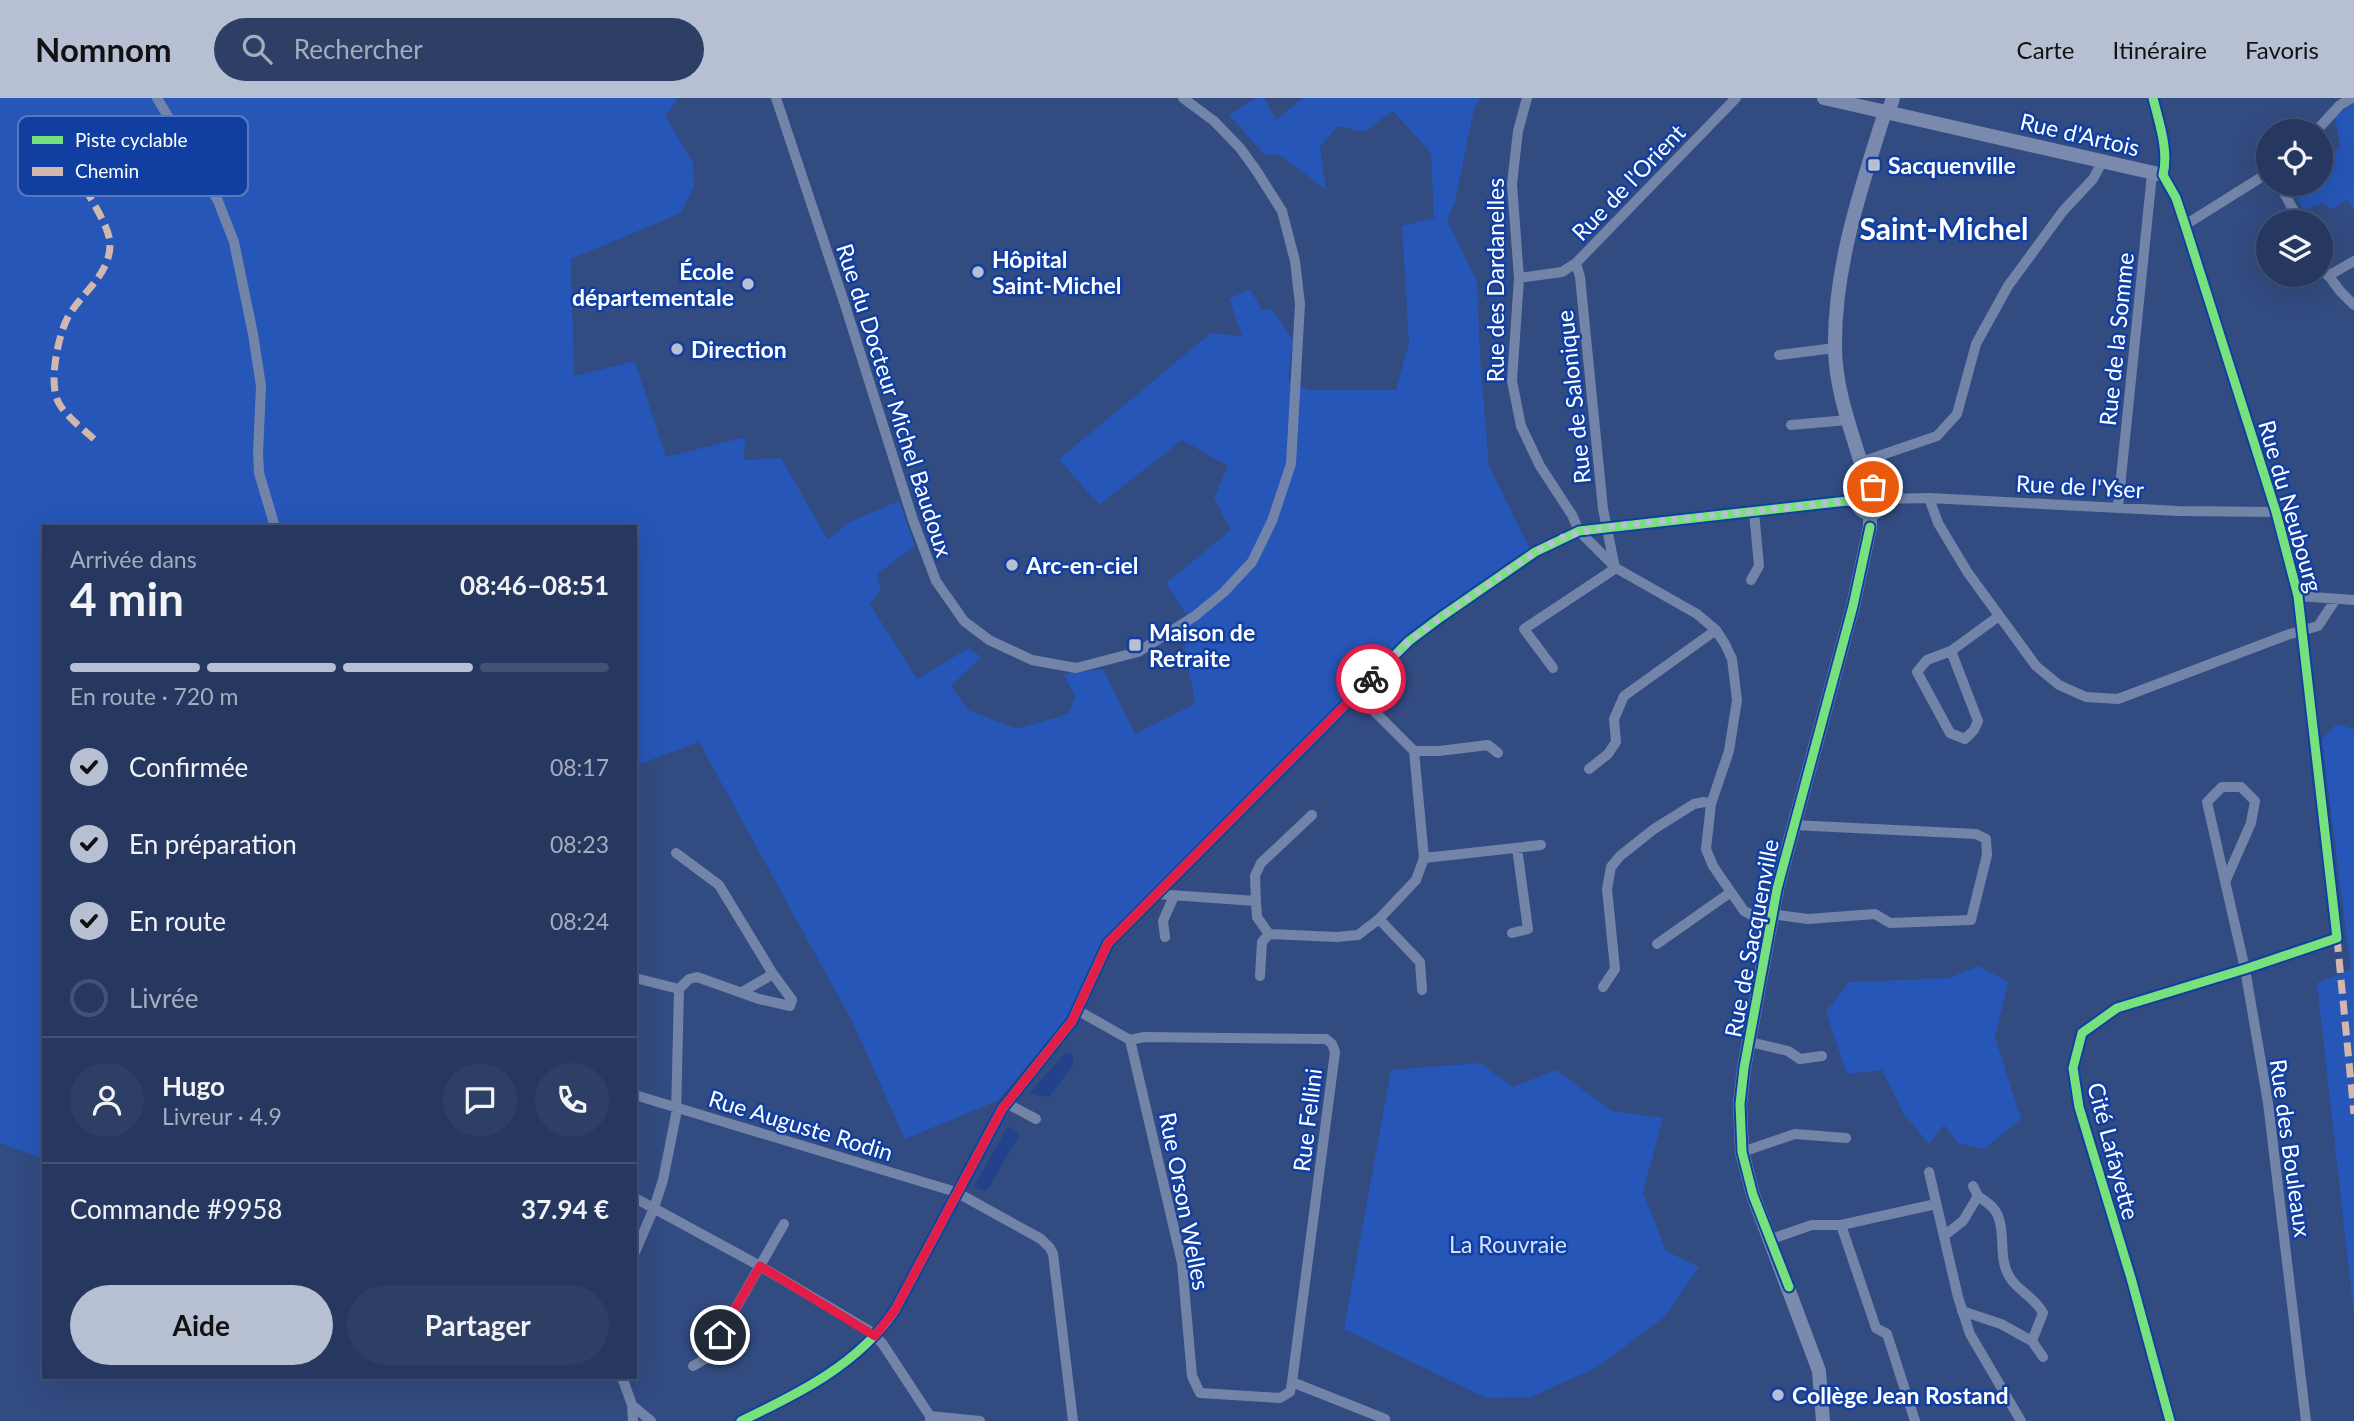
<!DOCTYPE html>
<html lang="fr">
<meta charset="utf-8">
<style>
body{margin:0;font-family:Lato,sans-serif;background:#2e3f66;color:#f1f3f6;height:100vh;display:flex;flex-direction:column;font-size:26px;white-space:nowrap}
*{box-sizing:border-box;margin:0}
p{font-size:23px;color:#a4acbd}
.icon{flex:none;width:38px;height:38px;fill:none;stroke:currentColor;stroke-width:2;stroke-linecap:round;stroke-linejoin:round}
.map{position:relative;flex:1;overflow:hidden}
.sheet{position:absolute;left:42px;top:427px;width:595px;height:854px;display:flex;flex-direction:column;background:#263860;border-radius:0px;box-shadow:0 7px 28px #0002,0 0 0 2px #425275}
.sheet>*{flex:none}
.fabs{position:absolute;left:2256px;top:21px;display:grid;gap:14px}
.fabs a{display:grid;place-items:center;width:77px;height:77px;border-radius:50%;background:#263860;box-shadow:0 7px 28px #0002,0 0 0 2px #425275;font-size:35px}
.pin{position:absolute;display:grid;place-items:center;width:60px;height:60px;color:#fff;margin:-30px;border:4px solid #fff;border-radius:50%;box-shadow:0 2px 7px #0007}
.courier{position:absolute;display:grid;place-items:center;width:70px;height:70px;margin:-35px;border:5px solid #e11d48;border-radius:50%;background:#fff;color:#222;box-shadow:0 2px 9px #0007}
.headline em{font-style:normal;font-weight:700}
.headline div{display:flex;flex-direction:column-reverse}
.headline{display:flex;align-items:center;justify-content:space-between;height:119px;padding:0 28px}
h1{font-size:46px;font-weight:700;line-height:52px}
.bar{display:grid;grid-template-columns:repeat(4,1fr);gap:10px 7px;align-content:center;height:84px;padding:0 28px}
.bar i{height:9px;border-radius:5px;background:#425275}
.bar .current{background:#b7c0d3}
.bar p{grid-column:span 4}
.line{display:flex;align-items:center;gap:18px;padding:0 28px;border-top:2px solid #425275}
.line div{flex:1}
.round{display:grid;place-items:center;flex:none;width:74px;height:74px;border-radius:37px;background:#2e3f66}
ol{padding:0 28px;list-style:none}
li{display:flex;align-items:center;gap:21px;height:77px}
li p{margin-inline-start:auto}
li .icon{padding:7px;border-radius:50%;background:#b7c0d3;color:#111;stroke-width:4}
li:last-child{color:#a4acbd}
li i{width:38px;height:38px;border:4px solid #425275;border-radius:50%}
.action{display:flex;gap:14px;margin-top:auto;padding:14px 28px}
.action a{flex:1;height:80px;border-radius:42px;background:#b7c0d3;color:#111;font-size:28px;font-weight:700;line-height:80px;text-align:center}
.action a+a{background:#2e3f66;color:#f1f3f6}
header{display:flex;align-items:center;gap:42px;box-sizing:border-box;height:98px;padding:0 35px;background:#b7c0d3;color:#111}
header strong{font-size:33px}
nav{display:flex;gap:38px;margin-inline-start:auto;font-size:24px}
.search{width:490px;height:63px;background:#2e3f66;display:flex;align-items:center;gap:18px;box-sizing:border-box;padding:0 24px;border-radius:38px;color:#a4acbd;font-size:26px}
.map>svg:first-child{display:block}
.green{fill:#2656b7}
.water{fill:#22428b}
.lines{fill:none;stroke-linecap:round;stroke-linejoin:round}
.street{stroke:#7384a9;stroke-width:10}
.secondary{stroke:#798aae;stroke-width:14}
.quiet{stroke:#d1b7ad;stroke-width:7;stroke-dasharray:14 7;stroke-linecap:butt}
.cycleway-casing{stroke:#113fa1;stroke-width:13}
.cycleway{stroke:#77e17e;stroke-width:9}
.done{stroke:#b7c0d3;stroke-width:7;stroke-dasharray:0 12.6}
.route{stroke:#e11d48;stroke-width:9}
.poi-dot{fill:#b7c0d3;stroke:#113fa1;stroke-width:2.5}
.labels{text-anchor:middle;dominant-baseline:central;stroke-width:5;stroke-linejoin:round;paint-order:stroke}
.street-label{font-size:23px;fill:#fff;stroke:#113fa1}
.poi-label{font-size:23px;font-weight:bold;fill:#fff;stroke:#113fa1;text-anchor:start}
.park-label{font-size:23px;fill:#d4e2fe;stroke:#113fa1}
.district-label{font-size:30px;font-weight:bold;fill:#fff;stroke:#113fa1}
.key{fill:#113fa1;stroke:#5879bd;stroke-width:2}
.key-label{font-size:19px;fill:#fff}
</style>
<header>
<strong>Nomnom</strong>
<div class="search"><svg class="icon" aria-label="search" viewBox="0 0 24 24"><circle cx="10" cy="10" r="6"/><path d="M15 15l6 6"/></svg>Rechercher</div>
<nav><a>Carte</a><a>Itinéraire</a><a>Favoris</a></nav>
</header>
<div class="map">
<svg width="2354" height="1323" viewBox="0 0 2354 1323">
<rect width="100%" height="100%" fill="#324b80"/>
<path class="green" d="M0,0H678L665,18L693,65L694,88L681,115L571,161L574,278L635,263L666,359L745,339L744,362L781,360L828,442L849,424L899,403L915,448L877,476L881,492L870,506L917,581L969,550L981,559L951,588L968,612L1017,631L1068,616L1075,599L1064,576L1103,571L1135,636L1195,606L1183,538L1190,523L1166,485L1231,432L1214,400L1228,368L1182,342L1099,407L1059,361L1211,235L1242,238L1229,201L1250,191L1262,212L1271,210L1293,242L1288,282L1309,292H1396L1409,245L1402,128L1434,120L1431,55L1393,13L1364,34L1339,28L1320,48L1326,92L1280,57L1264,56L1229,17L1256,0H1264L1276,22L1303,0H1480L1474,11L1455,104L1447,122L1477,184L1480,259L1489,368L1531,453L1404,544L1255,696L1100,846L1069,919L997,1003L905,1041L853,925L699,644L635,668V429H44V1061L0,1045Z
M2354,4V112L2347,102L2332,111L2322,105L2304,112L2290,86H2320L2321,58L2331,56L2340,49L2335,19Z
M2337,626L2354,631V1217L2317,885L2351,871L2322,641Z
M1978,868L2008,884L1995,939L2021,1021L1984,1051L1958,1045L1944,1027L1929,1046L1903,1015L1882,972L1847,976L1826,914L1849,884L1950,880Z
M1480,965L1513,989L1556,972L1612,1013L1663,1020L1643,1094L1666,1153L1699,1169L1665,1218L1596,1270L1531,1299L1486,1300L1344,1231L1391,972Z"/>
<path class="water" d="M1066,954L1072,957L1074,966L1049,999L1029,996Z
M1011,1029L1019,1037L990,1088L985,1093L978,1091L975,1087L1007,1030Z"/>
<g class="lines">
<path class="street" d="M157,0L218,103L234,144L253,236L261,288L258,355L259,375L275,429
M776,0L845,207L913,422L936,483L964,523L989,542L1032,562L1076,570L1138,554L1195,518L1224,494L1252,464L1272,423L1291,366L1300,206L1295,163L1282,113L1256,72L1240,50L1214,23L1183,0
M1527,0L1518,33L1512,86L1519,180L1512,283L1521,328L1540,368L1572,417L1579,433L1616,470L1697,516L1716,532L1725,546L1732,561L1737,602L1729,653L1711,706L1706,751L1713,768L1744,813L1769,826
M2153,0C2159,25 2169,52 2163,77L2176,100L2185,127L2276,414L2298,498L2337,840L2245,871L2117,910L2082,935L2073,970L2079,1009L2131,1180L2170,1323
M2316,33L2340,7L2352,0
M2279,86L2300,124
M2185,127L2268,75
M1576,165L1580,179L1603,411L1615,470
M2320,166L2340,193L2354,207
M2328,178L2354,163
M1519,180L1562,174L1576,165L1736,0
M1779,257L1835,250
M1791,327L1848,322
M1861,364L1937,338L1957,316L1976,246L2008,188L2063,113L2093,81L2102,64
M1929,400L1938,425L1968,475L2036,568L2059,587L2086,599L2118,601L2287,537L2318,528L2336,501
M1883,401L1929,400L2178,413L2276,414
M2118,409L2152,76
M1751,482L1759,468L1754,414
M2298,498L2354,502
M1951,553L1927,562L1917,574L1950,635L1965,641L1974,632L1978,623L1951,553L1999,518
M1553,570L1524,531L1616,470
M1356,595L1414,653H1439L1488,647L1498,655
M1414,653L1424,760L1416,782L1379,821L1420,864L1422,892
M1589,671L1608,656L1616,644L1614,621L1624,598L1716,532
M676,755L719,787L773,876L792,902L790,908L759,901L697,879L689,881L679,891
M1424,760L1541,747
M2225,784L2251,725L2255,703L2241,689H2222L2207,704L2245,871L2268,1005L2306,1323
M1156,796L1256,803L1257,819L1269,836L1336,839L1358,837L1379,821
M1256,803L1255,778L1261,765L1312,717
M1771,816L1808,821L1875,816L1890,825L1971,822L1987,757L1986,741L1976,736L1793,727
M1512,835L1528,831L1517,750
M1165,839L1163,823L1174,798
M1657,846L1731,794
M1260,878L1262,844L1269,836
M635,880L679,891
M1603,889L1615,871L1607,791L1611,769L1620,758L1654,731L1694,706L1704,704L1711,706
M742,894L773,876
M1077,912L1130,942L1144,939L1326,941L1332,946L1335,954L1292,1284L1290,1294L1280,1300L1200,1295L1192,1278L1182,1165L1130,942
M1750,944L1788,953L1800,961L1822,958
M635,997L956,1094L1041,1141L1050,1150L1053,1156L1073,1323
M1006,1005L1036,1021
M1742,1054L1795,1036L1846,1040
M1929,1074L1958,1199L1970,1236L2021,1323
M1973,1088L1978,1098
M635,1100L760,1168L868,1232L882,1245L930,1318V1323
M1841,1127L1876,1230L1887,1236L1915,1323
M1945,1137L1963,1123L1978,1098C1985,1103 1995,1109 1998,1118C2006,1137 1998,1159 2009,1178C2017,1193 2035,1199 2043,1215L2032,1243
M1771,1141L1812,1127H1841L1936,1106
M635,1154L654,1110L663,1082L676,1017L679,891
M1962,1213L2001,1226L2032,1243L2043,1259
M693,1268L707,1260L784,1126
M622,1279L632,1307L633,1323
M1292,1284L1385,1321L1384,1323
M632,1307L651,1323
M930,1318L980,1323
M741,1323C798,1296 859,1266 895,1212L1002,1011L1072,923L1108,845L1409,543L1441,519L1535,454L1579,433L1847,403L1857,405"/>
<path class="secondary" d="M1824,0L2163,77
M1857 402a13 13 0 1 1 26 0a13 13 0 1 1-26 0Z
M1868,389C1856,344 1835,296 1835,249C1834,169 1861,90 1885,14L1890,9L1893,0
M1823,1323L1819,1273L1753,1097L1742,1054L1740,1006L1744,970L1777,791L1853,508L1870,429V416"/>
<path class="quiet" d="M94,341C83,331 68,320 60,307C47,289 58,237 68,219C82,194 110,177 110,146C110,129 89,99 81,83L170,23
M2337,840L2354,1016"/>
<defs>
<path id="cycleway" d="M2153,0C2159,25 2169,52 2163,77L2176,100L2185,127L2276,414L2298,498L2337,840L2245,871L2117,910L2082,935L2073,970L2079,1009L2131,1180L2170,1323
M1789,1189L1753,1097L1742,1054L1740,1006L1744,970L1777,791L1853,508L1870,429
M741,1323C798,1296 859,1266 895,1212L1002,1011L1072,923L1108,845L1409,543L1441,519L1535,454L1579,433L1847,403L1857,405"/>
</defs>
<use href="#cycleway" class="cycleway-casing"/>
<use href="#cycleway" class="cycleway"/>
</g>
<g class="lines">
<path class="done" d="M1371,581L1409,543L1441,519L1535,454L1565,438L1606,429L1847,403L1857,405L1860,393L1873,389"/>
<path class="route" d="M720,1237L760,1168L875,1238L895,1212L1002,1011L1072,923L1108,845L1371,581"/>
</g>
<g class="poi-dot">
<rect x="1867" y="60" width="14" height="14" rx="3.5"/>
<circle cx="978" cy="174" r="7"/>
<circle cx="748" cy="186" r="7"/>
<circle cx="677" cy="251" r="7"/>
<circle cx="1012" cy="467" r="7"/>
<rect x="1128" y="540" width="14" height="14" rx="3.5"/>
<circle cx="1778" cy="1297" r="7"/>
</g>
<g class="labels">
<g class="street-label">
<text transform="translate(2080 36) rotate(13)">Rue d'Artois</text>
<text transform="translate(1628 84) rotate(-46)">Rue de l'Orient</text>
<text transform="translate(1495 182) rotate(-90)">Rue des Dardanelles</text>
<text transform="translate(2116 241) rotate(-84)">Rue de la Somme</text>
<text transform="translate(1573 299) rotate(-96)">Rue de Salonique</text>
<text transform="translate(895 302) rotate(72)">Rue du Docteur Michel Baudoux</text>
<text transform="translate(2080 388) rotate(3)">Rue de l'Yser</text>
<text transform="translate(2291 408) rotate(74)">Rue du Neubourg</text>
<text transform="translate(1751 840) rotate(-79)">Rue de Sacquenville</text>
<text transform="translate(1307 1022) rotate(-83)">Rue Fellini</text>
<text transform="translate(801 1027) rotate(17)">Rue Auguste Rodin</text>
<text transform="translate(2291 1050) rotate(82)">Rue des Bouleaux</text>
<text transform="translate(2114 1053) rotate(75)">Cité Lafayette</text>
<text transform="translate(1185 1103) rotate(79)">Rue Orson Welles</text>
</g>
<g class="poi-label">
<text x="1888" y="67">Sacquenville</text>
<text x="992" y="161">Hôpital<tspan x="992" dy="26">Saint-Michel</tspan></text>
<text x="734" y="173" text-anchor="end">École<tspan x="734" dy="26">départementale</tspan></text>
<text x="691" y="251">Direction</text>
<text x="1026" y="467">Arc-en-ciel</text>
<text x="1149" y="534">Maison de<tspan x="1149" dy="26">Retraite</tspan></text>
<text x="1792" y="1297">Collège Jean Rostand</text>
</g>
<g class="park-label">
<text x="1508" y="1146">La Rouvraie</text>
</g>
<g class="district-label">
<text x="1944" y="130">Saint-Michel</text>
</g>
</g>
<rect x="18" y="18" width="230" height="80" rx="10" class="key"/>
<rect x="32" y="38" width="31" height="8" fill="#77e17e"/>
<rect x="32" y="69" width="31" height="9" fill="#d1b7ad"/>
<g class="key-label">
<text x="75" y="49">Piste cyclable</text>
<text x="75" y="80">Chemin</text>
</g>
</svg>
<div class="fabs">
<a><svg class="icon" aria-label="locate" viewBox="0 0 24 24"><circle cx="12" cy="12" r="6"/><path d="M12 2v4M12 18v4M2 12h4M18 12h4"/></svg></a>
<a><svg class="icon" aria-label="layers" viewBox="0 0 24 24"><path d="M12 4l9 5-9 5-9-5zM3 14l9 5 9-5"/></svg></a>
</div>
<div class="pin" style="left:1873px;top:389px;background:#ea580c"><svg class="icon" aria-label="bag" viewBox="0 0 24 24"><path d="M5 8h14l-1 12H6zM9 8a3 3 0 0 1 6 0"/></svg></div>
<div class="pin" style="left:720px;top:1237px;background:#1f2937"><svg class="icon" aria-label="home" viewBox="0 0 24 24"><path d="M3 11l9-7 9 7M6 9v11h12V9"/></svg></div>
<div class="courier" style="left:1371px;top:581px"><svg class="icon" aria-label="bike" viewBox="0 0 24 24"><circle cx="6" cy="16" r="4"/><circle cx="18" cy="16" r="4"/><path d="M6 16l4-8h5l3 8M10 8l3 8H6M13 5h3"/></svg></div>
<section class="sheet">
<div class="headline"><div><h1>4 min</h1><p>Arrivée dans</p></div><em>08:46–08:51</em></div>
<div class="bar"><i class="current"></i><i class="current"></i><i class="current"></i><i></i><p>En route · 720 m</p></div>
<ol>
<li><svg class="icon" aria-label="check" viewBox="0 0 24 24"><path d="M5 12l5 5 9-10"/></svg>Confirmée<p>08:17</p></li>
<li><svg class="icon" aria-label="check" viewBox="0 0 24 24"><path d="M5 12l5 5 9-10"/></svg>En préparation<p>08:23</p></li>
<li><svg class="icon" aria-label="check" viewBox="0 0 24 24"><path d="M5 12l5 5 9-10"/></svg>En route<p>08:24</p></li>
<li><i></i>Livrée</li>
</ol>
<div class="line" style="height:126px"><a class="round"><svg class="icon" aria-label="person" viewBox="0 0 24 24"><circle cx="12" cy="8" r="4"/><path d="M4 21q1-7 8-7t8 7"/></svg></a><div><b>Hugo</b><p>Livreur · 4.9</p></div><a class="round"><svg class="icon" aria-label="chat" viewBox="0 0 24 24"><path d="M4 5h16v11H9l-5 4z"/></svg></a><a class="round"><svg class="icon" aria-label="phone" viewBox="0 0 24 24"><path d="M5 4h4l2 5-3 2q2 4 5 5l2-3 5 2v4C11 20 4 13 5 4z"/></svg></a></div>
<div class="line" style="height:91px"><div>Commande #9958</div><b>37.94 €</b></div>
<div class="action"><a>Aide</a><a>Partager</a></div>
</section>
</div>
